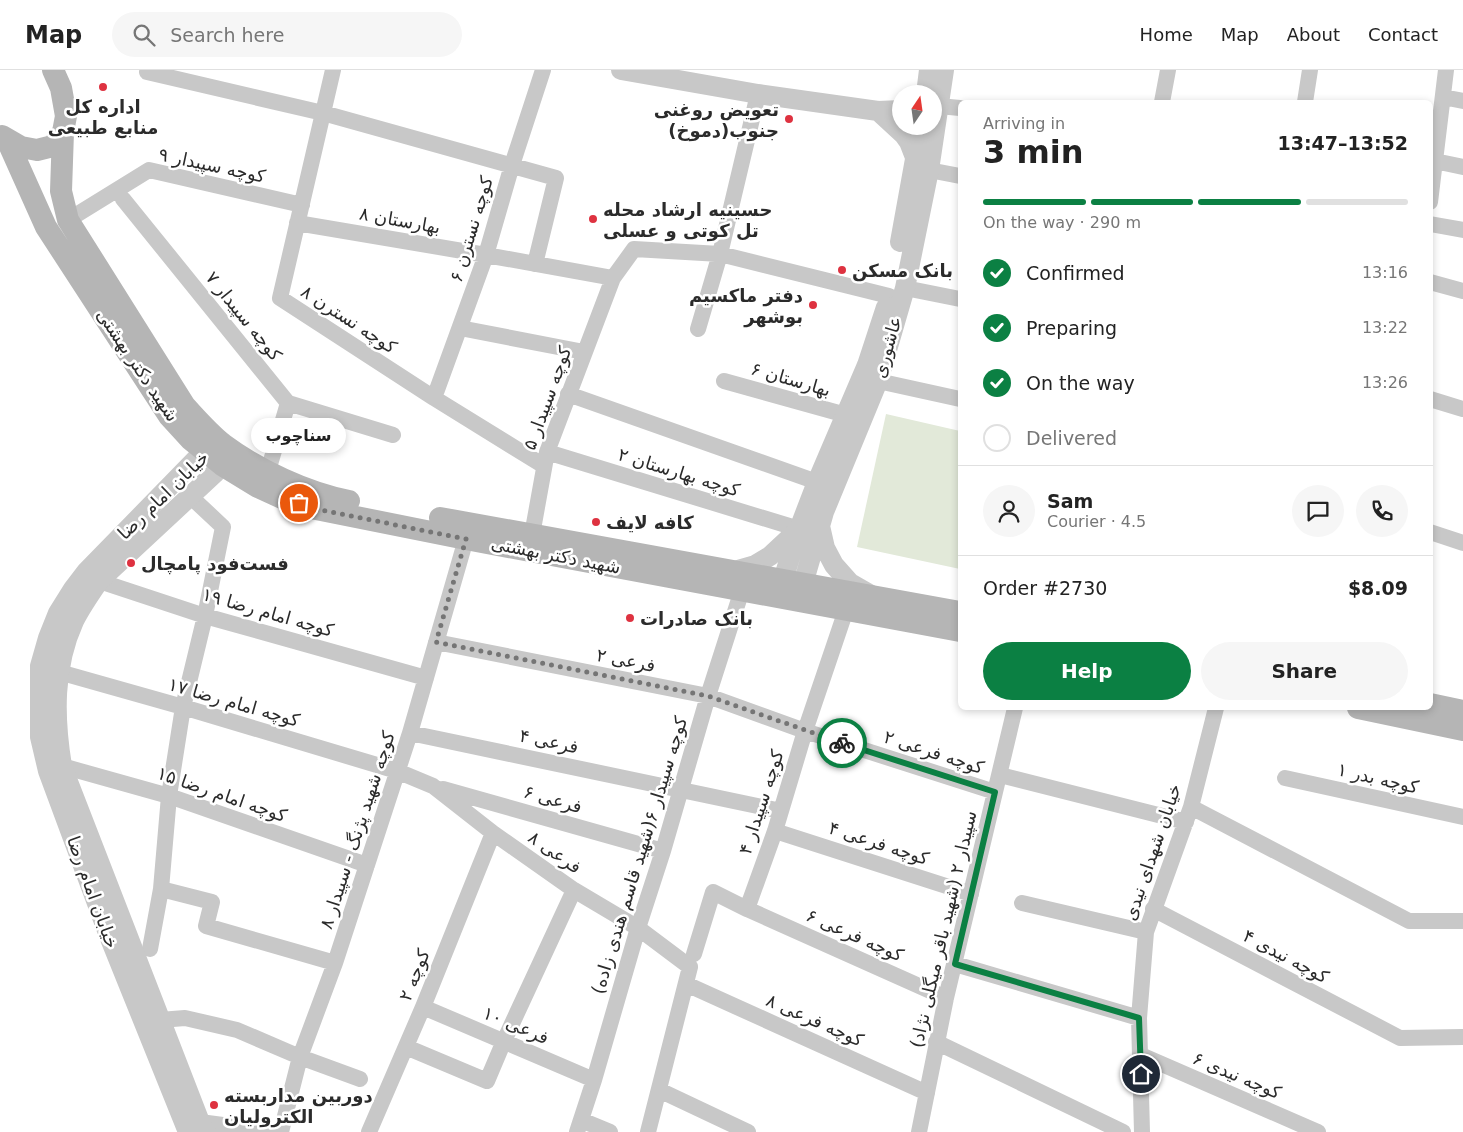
<!DOCTYPE html>
<meta charset="utf-8">
<style>
body{margin:0;font-family:"DejaVu Sans",Vazirmatn,sans-serif;background:#f6f6f6;color:#222;height:100vh;display:flex;flex-direction:column;font-size:19px;white-space:nowrap}
*{box-sizing:border-box;margin:0}
p{font-size:16px;color:#767676}
.icon{flex:none;width:28px;height:28px;fill:none;stroke:currentColor;stroke-width:2;stroke-linecap:round;stroke-linejoin:round}
.map{position:relative;flex:1;overflow:hidden}
.panel{position:absolute;left:958px;top:30px;width:475px;height:610px;display:flex;flex-direction:column;background:#fff;border-radius:8px;box-shadow:0 2px 8px #0003}
.panel>*{flex:none}
.needle{width:32px;rotate:13deg}
.tools{position:absolute;left:892px;top:15px;display:grid;gap:10px}
.tools a{display:grid;place-items:center;width:50px;height:50px;border-radius:50%;background:#fff;box-shadow:0 2px 8px #0003;font-size:25px}
.pin{position:absolute;display:grid;place-items:center;width:42px;height:42px;color:#fff;margin:-21px;border:2px solid #fff;border-radius:50%;box-shadow:0 1px 5px #0007}
.courier{position:absolute;display:grid;place-items:center;width:50px;height:50px;margin:-25px;border:4px solid #0b8043;border-radius:50%;background:#fff;color:#222;box-shadow:0 1px 6px #0007}
.bubble{position:absolute;height:35px;border-radius:18px;background:#fff;box-shadow:0 2px 8px #0003;font-size:16px;font-weight:800;line-height:35px;text-align:center}
.headline em{font-style:normal;font-weight:800}
.headline div{display:flex;flex-direction:column-reverse}
.headline{display:flex;align-items:center;justify-content:space-between;height:85px;padding:0 25px}
h1{font-size:32px;font-weight:800;line-height:38px}
.bar{display:grid;grid-template-columns:repeat(4,1fr);gap:8px 5px;align-content:center;height:60px;padding:0 25px}
.bar i{height:6px;border-radius:4px;background:#e0e0e0}
.bar .current{background:#0b8043}
.bar p{grid-column:span 4}
.line{display:flex;align-items:center;gap:12px;padding:0 25px;border-top:1px solid #e0e0e0}
.line div{flex:1}
.round{display:grid;place-items:center;flex:none;width:52px;height:52px;border-radius:26px;background:#f6f6f6}
ol{padding:0 25px;list-style:none}
li{display:flex;align-items:center;gap:15px;height:55px}
li p{margin-inline-start:auto}
li .icon{padding:5px;border-radius:50%;background:#0b8043;color:#fff;stroke-width:4}
li:last-child{color:#767676}
li i{width:28px;height:28px;border:2px solid #e0e0e0;border-radius:50%}
.button{display:flex;gap:10px;margin-top:auto;padding:10px 25px}
.button a{flex:1;height:58px;border-radius:30px;background:#0b8043;color:#fff;font-size:20px;font-weight:800;line-height:58px;text-align:center}
.button a+a{background:#f6f6f6;color:#222}
header{display:flex;align-items:center;gap:30px;box-sizing:border-box;height:70px;padding:0 25px;background:#fff;border-bottom:1px solid #e0e0e0}
header strong{font-size:24px}
nav{display:flex;gap:28px;margin-inline-start:auto;font-size:18px}
.search{width:350px;height:45px;background:#f6f6f6;display:flex;align-items:center;gap:12px;box-sizing:border-box;padding:0 18px;border-radius:28px;color:#767676;font-size:19px}
.map>svg:first-child{display:block}
.green{fill:#e2e9d9}
.lines{fill:none;stroke-linecap:round;stroke-linejoin:round}
.minor{stroke:#c8c8c8;stroke-width:16}
.tertiary{stroke:#c8c8c8;stroke-width:20}
.secondary{stroke:#b5b5b5;stroke-width:22}
.done{stroke:#757575;stroke-width:5;stroke-dasharray:0 9}
.route{stroke:#0b8043;stroke-width:6}
.poi-dot{fill:#de3240;stroke:#fff;stroke-width:2}
.labels{text-anchor:middle;dominant-baseline:central;stroke-width:5;stroke-linejoin:round;paint-order:stroke}
.poi-label{font-size:18px;font-weight:bold;fill:#2b2b2b;stroke:#fff;text-anchor:start}
.street-label{font-size:18px;fill:#2b2b2b;stroke:#fff}
</style>
<header>
<strong>Map</strong>
<div class="search"><svg class="icon" aria-label="search" viewBox="0 0 24 24"><circle cx="10" cy="10" r="6"/><path d="M15 15l6 6"/></svg>Search here</div>
<nav><a>Home</a><a>Map</a><a>About</a><a>Contact</a></nav>
</header>
<div class="map">
<svg width="1463" height="1062" viewBox="0 0 1463 1062">
<rect width="100%" height="100%" fill="#fff"/>
<path class="green" d="M886,344L960,361V499L857,477Z"/>
<g class="lines">
<path class="minor" d="M333,0L280,228L434,328L544,396
M147,2L323,43L556,108L535,194
M1443,27L1463,31
M1162,32L1168,0
M1305,32L1310,0
M939,36L960,38
M1430,90L1463,97
M929,100L960,106
M123,129L288,333L268,401
M1430,132L1446,0
M68,150L149,100L302,135
M297,153L486,185L613,208
M1430,154L1463,160
M1430,212L1463,221
M905,218L960,229
M460,258L584,282
M698,259L720,184L758,24
M724,311L846,345
M878,311L960,329
M568,324L817,412
M434,328L486,185L512,95L543,0
M1430,329L1463,339
M288,333L393,365
M547,382L799,459
M1430,462L1463,473
M532,465L547,382L613,208L634,179L720,184L889,226
M99,511L205,546L426,608
M436,572L708,626L805,661L995,722
M59,602L183,637L397,701L433,716L493,763L574,820L638,858L690,897L648,1062
M410,663L781,741
M62,696L169,726L367,795
M1000,705L1186,752
M1285,708L1463,747
M443,719L663,781
M1191,737L1409,851H1463
M775,761L971,824
M161,819L212,832L206,856L335,893
M1022,833L1146,862
M747,839L946,928
M1153,839L1400,968L1463,967
M150,879L161,819L169,726L183,637L205,546L223,457L190,426
M694,884L713,822L747,839L775,761L805,661L846,540
M955,894L1139,948
M686,914L927,1023
M423,937L594,1010
M160,950L185,948L237,960L300,987L360,1009
M936,972L1123,1062
M406,977L487,1011L504,971L574,820
M1141,985L1318,1062
M659,1020L748,1062
M581,1050L610,1062
M200,1052L276,1062
M281,1062L300,987L335,893L410,663L466,469
M369,1062L423,937L493,763
M577,1062L594,1010L638,858L663,781L708,626L742,520
M919,1062L946,928L1015,638
M1142,1062L1139,948L1146,862L1191,737L1216,638"/>
<path class="tertiary" d="M621,0L758,24L878,41L901,40
M926,24L929,0
M878,41L904,65L909,72L916,90
M900,172L921,56
M734,501L755,495L770,486L799,459L817,412L867,295L886,237
M788,524L783,510L798,461
M871,525L850,513L834,495L825,478L820,456L824,442L878,311L905,218L929,100L944,0
M793,526L803,514L820,456
M188,1062L111,871L48,701L40,667V596L48,568L58,543L73,519L86,502L204,381L223,374L222,395L214,404L99,511C90,524 81,537 74,551C53,597 54,647 62,696L200,1052L206,1062"/>
<path class="secondary" d="M63,62L61,121L68,150L185,336C197,349 209,363 223,374C258,400 307,423 349,431
M2,66L21,77L37,80L53,76L63,62L66,46L61,18L53,0
M7,70L46,157L169,346L191,370L222,395L258,417L282,428L316,439L466,469L960,561
M440,448L960,542
M1430,634L1463,641
M1358,638L1463,660"/>
</g>
<g class="lines">
<path class="done" d="M299,433L316,439L466,469L436,572L708,626L842,673"/>
<path class="route" d="M842,673L995,722L955,894L1139,948L1141,1004"/>
</g>
<g class="poi-dot">
<circle cx="103" cy="17" r="5"/>
<circle cx="789" cy="49" r="5"/>
<circle cx="593" cy="149" r="5"/>
<circle cx="842" cy="200" r="5"/>
<circle cx="813" cy="235" r="5"/>
<circle cx="596" cy="452" r="5"/>
<circle cx="131" cy="493" r="5"/>
<circle cx="630" cy="548" r="5"/>
<circle cx="214" cy="1035" r="5"/>
</g>
<g class="labels">
<g class="poi-label">
<text x="103" y="36" text-anchor="middle">اداره کل<tspan x="103" dy="21">منابع طبیعی</tspan></text>
<text x="779" y="39" text-anchor="end">تعويض روغنی<tspan x="779" dy="21">جنوب(دموخ)</tspan></text>
<text x="603" y="139">حسینیه ارشاد محله<tspan x="603" dy="21">تل کوتی و عسلی</tspan></text>
<text x="852" y="200">بانک مسکن</text>
<text x="803" y="225" text-anchor="end">دفتر ماکسیم<tspan x="803" dy="21">بوشهر</tspan></text>
<text x="606" y="452">کافه لایف</text>
<text x="141" y="493">فست‌فود پامچال</text>
<text x="640" y="548">بانک صادرات</text>
<text x="224" y="1025">دوربین مداربسته<tspan x="224" dy="21">الکترولیان</tspan></text>
</g>
<g class="street-label">
<text transform="translate(212 95) rotate(12)">کوچه سپیدار ۹</text>
<text transform="translate(400 150) rotate(10)">بهارستان ۸</text>
<text transform="translate(471 159) rotate(-73)">کوچه نسترن ۶</text>
<text transform="translate(244 246) rotate(51)">کوچه سپیدار ۷</text>
<text transform="translate(349 249) rotate(33)">کوچه نسترن ۸</text>
<text transform="translate(887 277) rotate(-74)">عاشوری</text>
<text transform="translate(138 295) rotate(56)">شهید دکتر بهشتی</text>
<text transform="translate(791 309) rotate(16)">بهارستان ۶</text>
<text transform="translate(547 328) rotate(-70)">کوچه سپیدار ۵</text>
<text transform="translate(679 402) rotate(17)">کوچه بهارستان ۲</text>
<text transform="translate(163 425) rotate(-44)">خیابان امام رضا</text>
<text transform="translate(556 485) rotate(11)">شهید دکتر بهشتی</text>
<text transform="translate(268 542) rotate(16)">کوچه امام رضا ۱۹</text>
<text transform="translate(626 590) rotate(11)">فرعی ۲</text>
<text transform="translate(234 632) rotate(16)">کوچه امام رضا ۱۷</text>
<text transform="translate(549 671) rotate(12)">فرعی ۴</text>
<text transform="translate(934 682) rotate(18)">کوچه فرعی ۲</text>
<text transform="translate(1378 708) rotate(13)">کوچه بدر ۱</text>
<text transform="translate(222 724) rotate(19)">کوچه امام رضا ۱۵</text>
<text transform="translate(553 729) rotate(16)">فرعی ۶</text>
<text transform="translate(761 732) rotate(-72)">کوچه سپیدار ۴</text>
<text transform="translate(357 760) rotate(-72)">کوچه شهید پژنگ - سپیدار ۸</text>
<text transform="translate(879 773) rotate(18)">کوچه فرعی ۴</text>
<text transform="translate(555 782) rotate(35)">فرعی ۸</text>
<text transform="translate(1152 782) rotate(-71)">خیابان شهدای نیدی</text>
<text transform="translate(639 785) rotate(-73)">کوچه سپیدار ۶(شهید قاسم هندی زاده)</text>
<text transform="translate(93 822) rotate(70)">خیابان امام رضا</text>
<text transform="translate(943 859) rotate(-77)">سپیدار ۲ (شهید باقر میگلی نژاد)</text>
<text transform="translate(855 865) rotate(24)">کوچه فرعی ۶</text>
<text transform="translate(1286 886) rotate(28)">کوچه نیدی ۴</text>
<text transform="translate(414 905) rotate(-68)">کوچه ۲</text>
<text transform="translate(815 950) rotate(24)">کوچه فرعی ۸</text>
<text transform="translate(516 955) rotate(23)">فرعی ۱۰</text>
<text transform="translate(1237 1005) rotate(23)">کوچه نیدی ۶</text>
</g>
</g>
</svg>
<div class="tools">
<a><svg class="needle" viewBox="-14 -14 28 28"><path d="M0-13l5 13h-10z" fill="#e53935"/><path d="M0 13l5-13h-10z" fill="#767676"/></svg></a>
</div>
<div class="pin" style="left:299px;top:433px;background:#ea580c"><svg class="icon" aria-label="bag" viewBox="0 0 24 24"><path d="M5 8h14l-1 12H6zM9 8a3 3 0 0 1 6 0"/></svg></div>
<div class="pin" style="left:1141px;top:1004px;background:#1f2937"><svg class="icon" aria-label="home" viewBox="0 0 24 24"><path d="M3 11l9-7 9 7M6 9v11h12V9"/></svg></div>
<div class="courier" style="left:842px;top:673px"><svg class="icon" aria-label="bike" viewBox="0 0 24 24"><circle cx="6" cy="16" r="4"/><circle cx="18" cy="16" r="4"/><path d="M6 16l4-8h5l3 8M10 8l3 8H6M13 5h3"/></svg></div>
<div class="bubble" style="left:251px;top:348px;width:95px">سناچوب</div>
<section class="panel">
<div class="headline"><div><h1>3 min</h1><p>Arriving in</p></div><em>13:47–13:52</em></div>
<div class="bar"><i class="current"></i><i class="current"></i><i class="current"></i><i></i><p>On the way · 290 m</p></div>
<ol>
<li><svg class="icon" aria-label="check" viewBox="0 0 24 24"><path d="M5 12l5 5 9-10"/></svg>Confirmed<p>13:16</p></li>
<li><svg class="icon" aria-label="check" viewBox="0 0 24 24"><path d="M5 12l5 5 9-10"/></svg>Preparing<p>13:22</p></li>
<li><svg class="icon" aria-label="check" viewBox="0 0 24 24"><path d="M5 12l5 5 9-10"/></svg>On the way<p>13:26</p></li>
<li><i></i>Delivered</li>
</ol>
<div class="line" style="height:90px"><a class="round"><svg class="icon" aria-label="person" viewBox="0 0 24 24"><circle cx="12" cy="8" r="4"/><path d="M4 21q1-7 8-7t8 7"/></svg></a><div><b>Sam</b><p>Courier · 4.5</p></div><a class="round"><svg class="icon" aria-label="chat" viewBox="0 0 24 24"><path d="M4 5h16v11H9l-5 4z"/></svg></a><a class="round"><svg class="icon" aria-label="phone" viewBox="0 0 24 24"><path d="M5 4h4l2 5-3 2q2 4 5 5l2-3 5 2v4C11 20 4 13 5 4z"/></svg></a></div>
<div class="line" style="height:65px"><div>Order #2730</div><b>$8.09</b></div>
<div class="button"><a>Help</a><a>Share</a></div>
</section>
</div>
